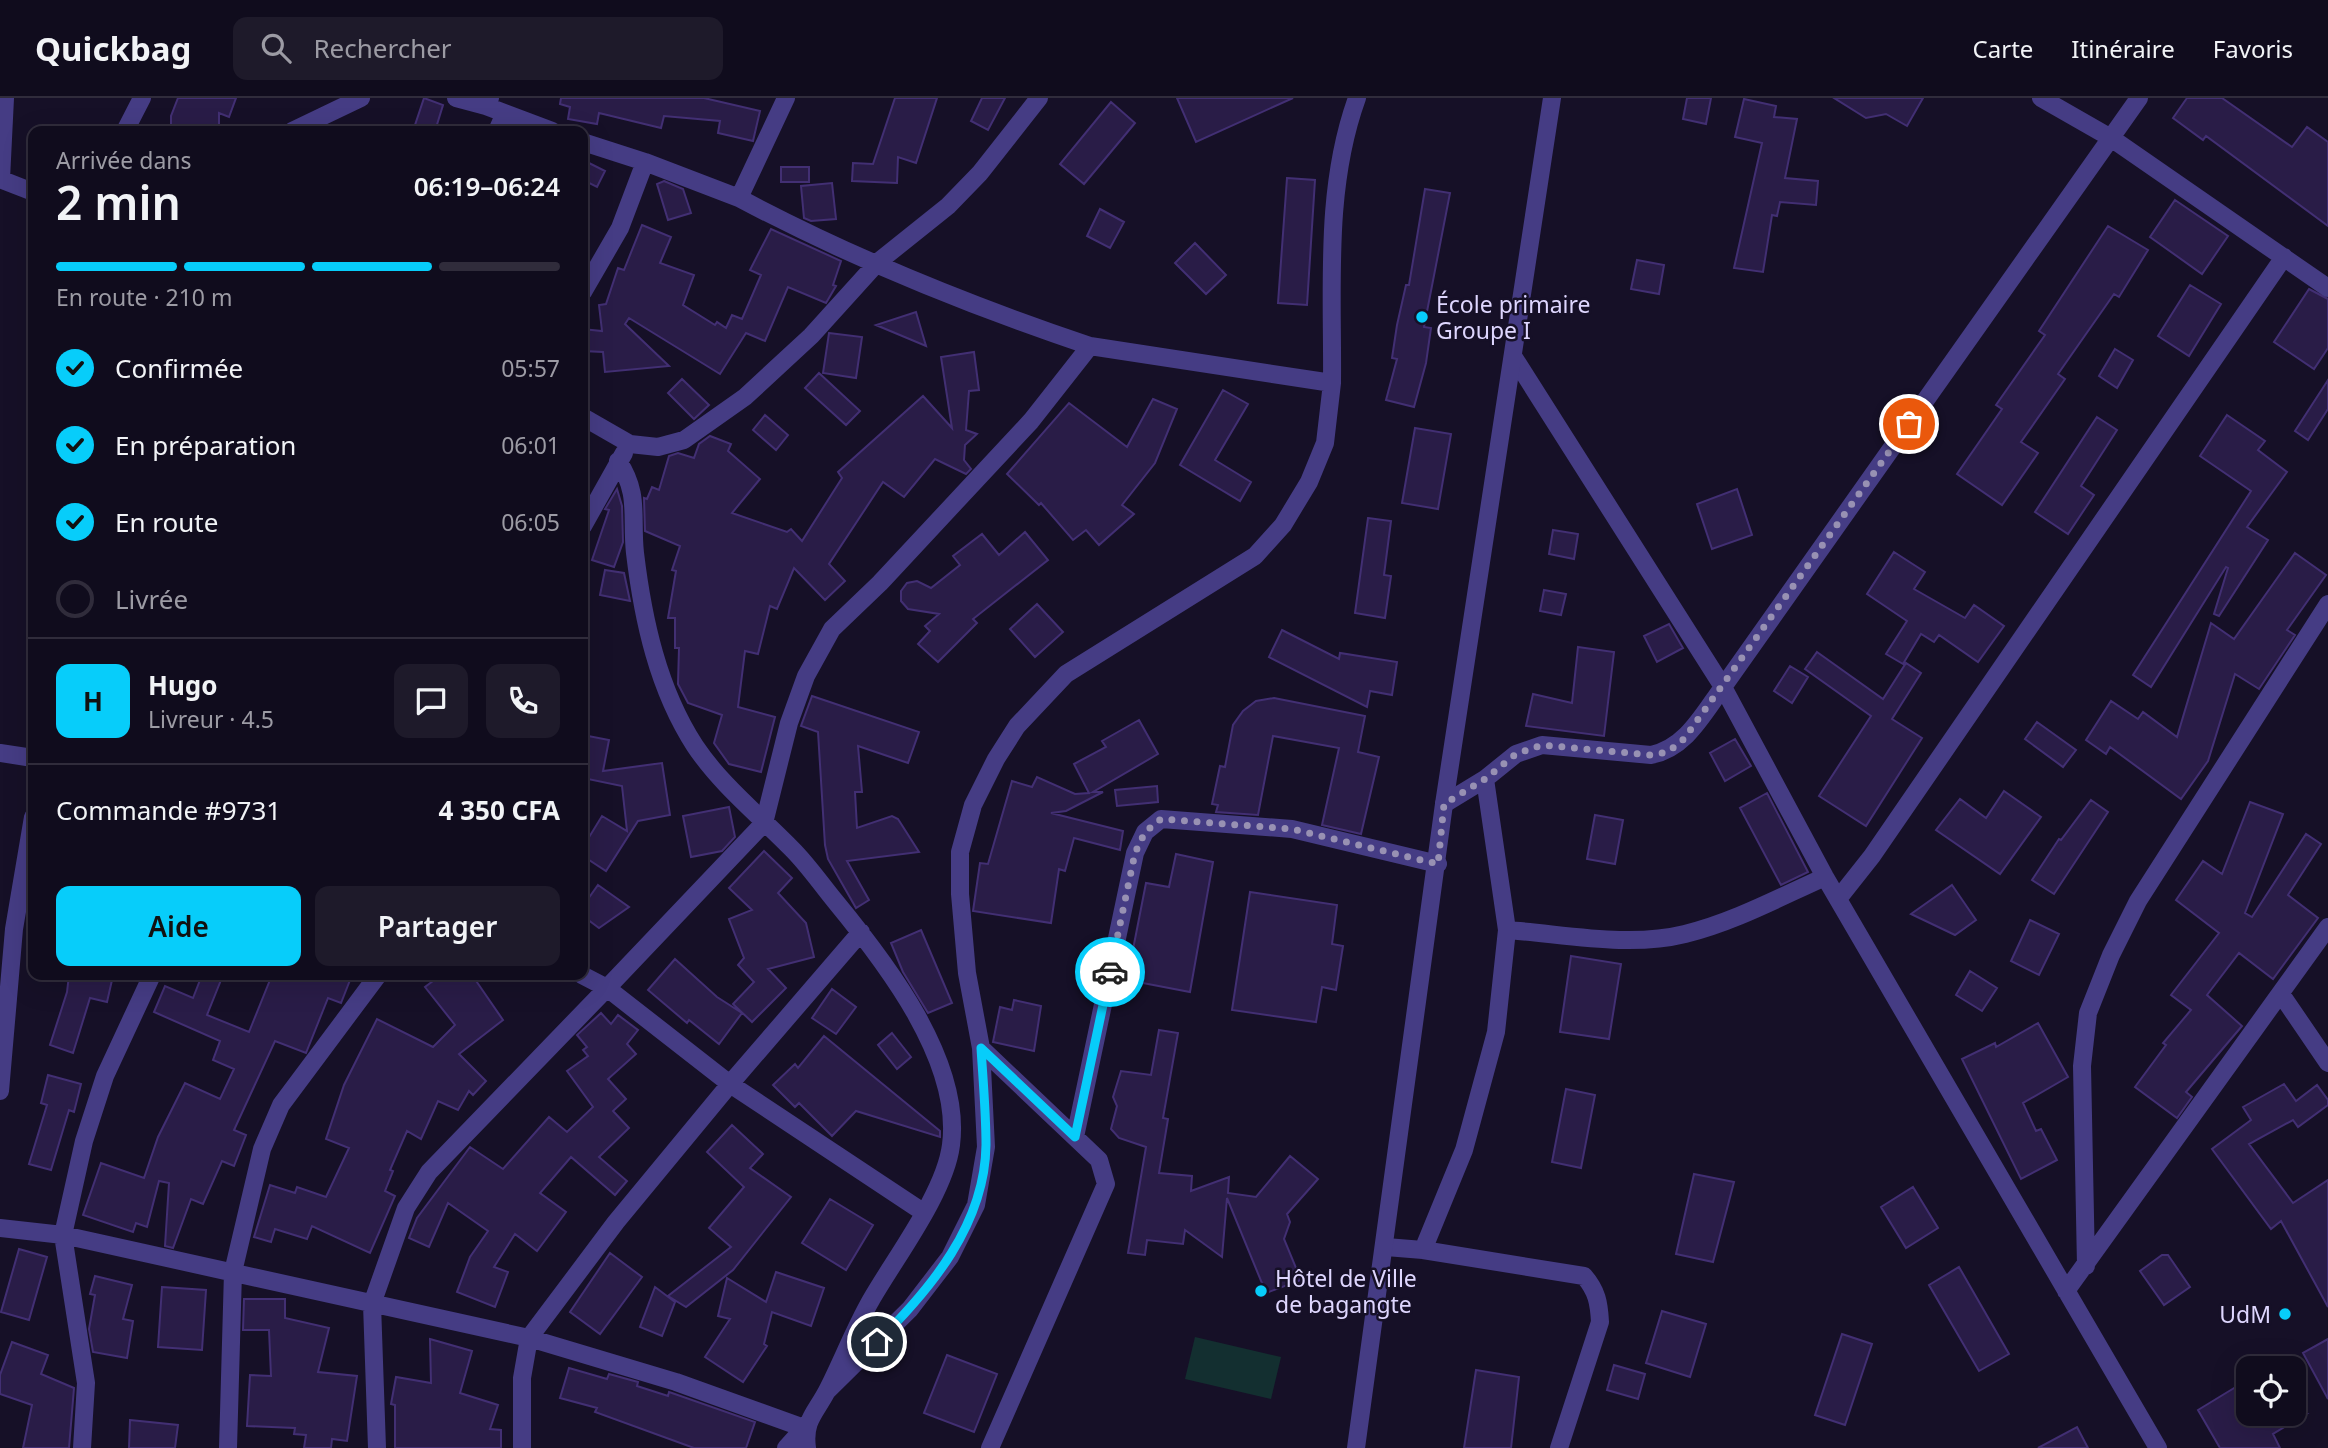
<!DOCTYPE html>
<html lang="fr">
<meta charset="utf-8">
<style>
body{margin:0;font-family:"Noto Sans",sans-serif;background:#1e1a2a;color:#f1f3f6;height:100vh;display:flex;flex-direction:column;font-size:26px;white-space:nowrap}
*{box-sizing:border-box;margin:0}
p{font-size:23px;color:#9c9ba4}
.icon{flex:none;width:38px;height:38px;fill:none;stroke:currentColor;stroke-width:2;stroke-linecap:round;stroke-linejoin:round}
.map{position:relative;flex:1;overflow:hidden}
.sheet{position:absolute;left:28px;top:28px;width:560px;height:854px;display:flex;flex-direction:column;background:#100c1d;border-radius:14px;box-shadow:0 7px 28px #0002,0 0 0 2px #302c3b}
.sheet>*{flex:none}
.controls{position:absolute;left:2236px;top:1258px;display:grid;gap:14px}
.controls a{display:grid;place-items:center;width:70px;height:70px;border-radius:14px;background:#100c1d;box-shadow:0 7px 28px #0002,0 0 0 2px #302c3b;font-size:35px}
.pin{position:absolute;display:grid;place-items:center;width:60px;height:60px;color:#fff;margin:-30px;border:4px solid #fff;border-radius:50%;box-shadow:0 2px 7px #0007}
.courier{position:absolute;display:grid;place-items:center;width:70px;height:70px;margin:-35px;border:5px solid #07cdfa;border-radius:50%;background:#fff;color:#222;box-shadow:0 2px 9px #0007}
.summary em{font-style:normal;font-weight:600}
.summary div{display:flex;flex-direction:column-reverse}
.summary{display:flex;align-items:center;justify-content:space-between;height:119px;padding:0 28px}
h1{font-size:46px;font-weight:600;line-height:52px}
.bar{display:grid;grid-template-columns:repeat(4,1fr);gap:10px 7px;align-content:center;height:84px;padding:0 28px}
.bar i{height:9px;border-radius:5px;background:#302c3b}
.bar .on{background:#07cdfa}
.bar p{grid-column:span 4}
.line{display:flex;align-items:center;gap:18px;padding:0 28px;border-top:2px solid #302c3b}
.line div{flex:1}
.round{display:grid;place-items:center;flex:none;width:74px;height:74px;border-radius:14px;background:#1e1a2a}
ol{padding:0 28px;list-style:none}
li{display:flex;align-items:center;gap:21px;height:77px}
li p{margin-inline-start:auto}
li .icon{padding:7px;border-radius:50%;background:#07cdfa;color:#111;stroke-width:4}
li:last-child{color:#9c9ba4}
li i{width:38px;height:38px;border:4px solid #302c3b;border-radius:50%}
.action{display:flex;gap:14px;margin-top:auto;padding:14px 28px}
.action a{flex:1;height:80px;border-radius:14px;background:#07cdfa;color:#111;font-size:28px;font-weight:600;line-height:80px;text-align:center}
.action a+a{background:#1e1a2a;color:#f1f3f6}
header{display:flex;align-items:center;gap:42px;box-sizing:border-box;height:98px;padding:0 35px;background:#100c1d;border-bottom:2px solid #302c3b}
header strong{font-size:33px}
nav{display:flex;gap:38px;margin-inline-start:auto;font-size:24px}
.search{width:490px;height:63px;background:#1e1a2a;display:flex;align-items:center;gap:18px;box-sizing:border-box;padding:0 24px;border-radius:14px;color:#9c9ba4;font-size:26px}
.map>svg:first-child{display:block}
.pitch{fill:#132f30}
.building{fill:#291c47;stroke:#422f73;stroke-width:2}
.lines{fill:none;stroke-linecap:round;stroke-linejoin:round}
.minor{stroke:#453c84;stroke-width:18}
.tertiary{stroke:#453c84;stroke-width:18}
.done{stroke:#9891b3;stroke-width:7;stroke-dasharray:0 12.6}
.route{stroke:#07cdfa;stroke-width:9}
.poi-dot{fill:#07cdfa;stroke:#161027;stroke-width:2.5}
.labels{text-anchor:middle;dominant-baseline:central;stroke-width:5;stroke-linejoin:round;paint-order:stroke}
.poi-label{font-size:23px;fill:#ded6fe;stroke:#161027;text-anchor:start}
</style>
<header>
<strong>Quickbag</strong>
<div class="search"><svg class="icon" aria-label="search" viewBox="0 0 24 24"><circle cx="10" cy="10" r="6"/><path d="M15 15l6 6"/></svg>Rechercher</div>
<nav><a>Carte</a><a>Itinéraire</a><a>Favoris</a></nav>
</header>
<div class="map">
<svg width="2328" height="1350" viewBox="0 0 2328 1350">
<rect width="100%" height="100%" fill="#161027"/>
<path class="pitch" d="M1195,1239L1281,1259L1271,1301L1185,1281Z"/>
<path class="building" d="M178,0H236L229,19L219,15V33H171V18Z
M424,0L443,7L435,33H413Z
M561,0H704L760,13L753,43L718,35L720,23L664,18L661,30L599,15L597,26L568,21L570,9L560,6Z
M895,0H937L916,65L898,59L897,85L852,83L853,65L873,66Z
M982,0H1005L988,32L971,23Z
M1177,0H1293L1196,44Z
M1687,0H1711L1706,26L1683,21Z
M1834,0H1923L1907,28L1886,16L1866,20Z
M2187,0H2222L2292,49L2307,29L2328,44V128L2206,38L2203,42L2173,20Z
M1744,1L1776,8L1774,19L1797,21L1785,80L1818,83L1816,107L1780,104L1777,118L1772,117L1763,174L1734,170L1762,45L1735,39Z
M1111,4L1135,25L1084,86L1060,66Z
M583,62L605,73L597,89L583,82Z
M781,69H809V84H781Z
M1287,80L1315,82L1307,207L1278,205Z
M664,83L683,91L691,115L668,122L657,86Z
M832,85L836,121L811,123L804,120L801,88Z
M1425,91L1450,95L1424,229L1431,230L1426,265L1414,309L1386,302L1397,261L1392,260L1397,227L1406,187H1409Z
M2175,102L2228,138L2202,176L2150,139Z
M1100,111L1124,124L1110,150L1087,138Z
M642,127L671,139L660,165L694,177L683,207L715,227L717,224L726,230L732,217L742,221L761,177L750,172L771,131L841,163L833,187L836,188L826,205L788,189L765,243L746,235L720,276L629,220L625,226L669,268L605,274L603,254L583,253V231L602,233L599,207L606,206L618,170L624,172Z
M2108,128L2148,152L2119,199L2114,196L2058,276L2065,281L2021,344L2038,355L2002,407L1957,376L2002,311L1996,307L2045,237L2039,233Z
M1195,145L1226,177L1206,196L1175,165Z
M1637,162L1664,167L1659,196L1631,191Z
M2190,187L2221,206L2189,258L2158,238Z
M2309,191L2328,201V250L2314,271L2274,244Z
M916,214L926,248L876,227Z
M829,235L862,239L856,280L823,275Z
M2115,251L2133,262L2117,290L2099,278Z
M974,254L979,292L969,293L966,332L977,336L965,347L964,362L971,371L966,376L935,361L904,399L883,384L829,466L845,483L825,502L794,470L777,511L770,508L758,556L745,553L738,609L775,619L761,674L729,666L714,645L722,617L688,605L678,586L679,550H675V520H668L676,473L672,472L680,448L645,433L644,400L647,401L652,389L659,392L669,358L678,355L694,360L699,346L710,338L731,346L728,353L760,381L732,415L787,434L791,431L802,443L842,380L838,374L923,298L952,330L941,259Z
M819,275L860,313L846,327L805,290Z
M682,281L709,307L694,321L668,295Z
M2328,282V311L2308,342L2295,333Z
M1223,292L1248,306L1215,362L1251,384L1240,403L1180,367Z
M1153,301L1177,311L1155,365L1122,407L1134,416L1099,447L1086,432L1073,442L1041,405L1039,407L1007,376L1069,305L1127,349Z
M765,317L788,337L776,352L753,332Z
M2227,317L2265,343L2258,352L2287,374L2247,429L2268,442L2219,518L2214,516L2228,470L2226,469L2151,589L2133,577L2251,393L2200,358Z
M2097,319L2117,332L2081,388L2094,397L2068,436L2035,414Z
M1415,330L1451,336L1438,411L1402,405Z
M617,391L622,408L623,444L614,469L592,462L609,412L605,411Z
M1737,391L1752,437L1712,451L1697,406Z
M1368,420L1391,423L1384,477L1391,478L1385,520L1355,515Z
M1553,432L1578,436L1574,461L1549,456Z
M1025,434L1048,462L973,521L977,525L938,564L918,546L930,533L925,528L939,516L908,511L901,503V493L907,485L917,483L931,490L960,467L953,458L982,436L999,457Z
M1894,454L1925,474L1914,491L1965,520L1974,507L2004,528L1978,564L1939,537L1934,544L1921,536L1903,566L1886,556L1907,523L1867,496Z
M2295,455L2326,477L2287,532L2295,537L2259,591L2235,576L2208,663L2181,701L2110,649L2106,656L2086,642L2111,603L2138,621L2143,614L2177,639L2211,525L2234,541Z
M605,472L624,475L630,503L600,497Z
M1544,492L1566,496L1561,517L1540,513Z
M1037,506L1063,534L1035,559L1010,531Z
M1669,526L1683,550L1657,564L1644,538Z
M1282,532L1339,561L1340,555L1397,564L1392,597L1370,593L1367,609L1269,559Z
M1578,549L1614,554L1604,638L1526,628L1533,596L1572,605Z
M1817,554L1883,601L1906,565L1921,575L1892,621L1922,640L1866,728L1819,698L1871,618L1805,571Z
M1790,568L1808,579L1792,605L1774,593Z
M812,598L919,634L908,665L858,648L862,694H855L857,730L892,718L898,721L919,754L847,763L869,802L856,810L828,761L825,747L818,634L801,628Z
M1274,600L1365,618L1358,654L1379,659L1361,736L1322,727L1339,650L1273,638L1258,717L1216,714L1218,707L1212,706L1220,668L1225,669L1233,627L1243,613L1256,603Z
M1139,622L1158,656L1093,694H1103L1066,713L1051,715L1123,733L1120,752L1074,740L1065,773L1059,771L1051,825L973,813L980,765L988,766L1012,683L1032,689L1037,679L1075,696L1089,695L1074,666L1106,649L1102,643Z
M2037,624L2076,652L2063,669L2025,641Z
M583,637L609,642L603,673L662,665L670,717L638,723L606,773L583,758V749L602,718L627,733L622,688L583,680Z
M1735,641L1751,668L1725,683L1710,655Z
M1157,688L1158,704L1117,708L1115,692Z
M2004,693L2041,719L2000,776L1936,732L1960,701L1986,720Z
M1767,695L1808,774L1781,787L1740,710Z
M2091,702L2108,714L2054,796L2032,782L2059,741L2061,742Z
M2250,704L2283,716L2245,815L2252,819L2306,736L2321,746L2288,797L2318,820L2273,881L2239,855L2207,897L2242,928L2186,994L2192,999L2177,1020L2135,989L2166,947L2163,945L2191,912L2171,897L2219,835L2176,802L2203,763L2222,776Z
M729,709L735,739L722,753L691,759L683,718Z
M1595,717L1623,722L1615,766L1587,761Z
M764,753L792,780L778,795L806,825L814,859L768,871L786,890L752,924L733,906L754,884L738,867L744,860L729,821L752,812L729,790Z
M1176,756L1213,764L1190,894L1127,882L1146,785L1169,789Z
M598,787L629,809L599,830L583,818V808Z
M1952,787L1976,822L1955,837L1911,816Z
M1250,794L1337,807L1332,846L1343,848L1336,892L1322,889L1316,924L1232,912Z
M2030,822L2059,836L2039,877L2011,863Z
M921,832L952,905L928,915L903,874L891,845Z
M1571,858L1621,866L1609,941L1560,934Z
M675,861L717,899L742,915L719,946L689,922L687,925L648,892Z
M1970,873L1997,890L1982,913L1956,897Z
M69,877L112,882L107,904L90,900L73,955L50,947L67,894Z
M202,877H223L207,917L249,934L272,877H352L341,905L328,900L306,955L275,943L234,1032L246,1037L234,1068L222,1063L203,1106L191,1101L173,1150L165,1148L169,1085L159,1083L147,1129L136,1125L133,1134L83,1117L101,1065L144,1080L158,1039L185,985L220,1001L234,971L213,962L220,943L154,914L165,888L193,900Z
M441,877H472L503,922L459,956L486,983L473,997L469,993L458,1012L438,1003L421,1041L407,1033L390,1072L393,1073L385,1093L395,1098L370,1155L312,1128L307,1141L275,1131L271,1144L254,1139L270,1087L295,1095L297,1089L326,1099L349,1050L326,1041L344,987L377,921L433,949L455,927L425,889Z
M832,891L856,909L836,936L812,920Z
M1014,902L1041,908L1034,953L993,944L1000,909L1012,912Z
M601,915L611,926L618,917L638,932L627,946L636,956L608,981L626,1001L613,1013L629,1030L599,1059L627,1083L615,1097L571,1059L540,1095L566,1114L537,1153L515,1136L494,1169L508,1174L495,1209L457,1194L470,1159L488,1133L448,1105L429,1149L409,1140L417,1120L470,1049L503,1071L549,1019L567,1034L593,1009L567,973L588,958L583,952L587,949L577,937Z
M2038,925L2068,979L2023,1005L2036,1033L2041,1031L2057,1062L2021,1081L1962,961L1995,945L1996,949Z
M1159,932L1178,935L1163,1020L1168,1021L1159,1075L1192,1078L1191,1093L1229,1079L1228,1095L1256,1099L1290,1058L1318,1081L1287,1116L1290,1124L1284,1141L1301,1182L1266,1195L1227,1100L1222,1159L1185,1132L1183,1146L1147,1142L1145,1157L1128,1155L1146,1049L1119,1040L1111,1031L1117,1008L1113,999L1121,973L1151,977Z
M892,935L911,959L897,971L878,947Z
M824,938L940,1033V1039L856,1013L832,1038L799,1005L795,1009L773,987L795,966L798,970Z
M48,977L81,986L74,1014L69,1012L51,1072L29,1066L47,1007L41,1005Z
M2284,986L2296,1003L2317,987L2328,1002V1007L2298,1029L2293,1022L2249,1046L2293,1105L2328,1082V1209L2281,1123L2271,1131L2212,1051L2251,1022L2243,1009Z
M1566,991L1595,997L1581,1070L1552,1064Z
M732,1027L763,1056L750,1070L791,1099L733,1172L686,1209L668,1198L731,1149L709,1130L744,1089L707,1054Z
M1694,1076L1734,1084L1713,1164L1676,1156Z
M1913,1089L1938,1130L1906,1150L1881,1109Z
M830,1101L873,1127L846,1172L802,1145Z
M19,1151L47,1159L29,1222L1,1214Z
M610,1155L642,1179L600,1236L570,1214Z
M2162,1157H2168L2190,1189L2164,1207L2140,1173Z
M1959,1169L2009,1256L1979,1273L1929,1187Z
M776,1174L824,1190L811,1228L772,1214L764,1246L767,1248L743,1284L705,1259L730,1221L718,1218L727,1180L766,1204Z
M95,1178L132,1187L123,1221L133,1223L127,1260L93,1254L89,1231L95,1197L90,1196Z
M162,1189L206,1192L202,1252L158,1249Z
M655,1189L675,1204L662,1238L640,1229Z
M244,1201H285V1220L329,1230L318,1274L357,1278L347,1343L332,1341L331,1350H304L306,1337L294,1336L295,1330L247,1328L250,1277L271,1278L269,1232H243Z
M1662,1213L1706,1226L1690,1279L1646,1265Z
M1842,1236L1872,1246L1845,1327L1815,1317Z
M430,1241L472,1253L460,1295L498,1307L490,1331L501,1332V1350H395V1307L391,1306L396,1279L431,1285Z
M2328,1241V1301L2303,1255Z
M12,1244L48,1257L41,1276L74,1290L69,1350H23L32,1307L0,1296V1277Z
M947,1257L997,1276L974,1334L924,1315Z
M1614,1267L1645,1276L1638,1301L1607,1292Z
M569,1270L607,1281L609,1276L638,1284L637,1288L668,1298L669,1294L672,1295L755,1324L746,1350H694L595,1314L597,1310L560,1300Z
M1476,1272L1519,1279L1511,1350H1464Z
M2249,1281V1316H2306L2273,1336L2280,1350H2220L2198,1312Z
M130,1322L178,1327L175,1350H129Z
M2077,1329L2088,1350H2038Z"/>
<g class="lines">
<path class="minor" d="M456,0L486,8
M490,0L486,8L552,33
M786,0L739,100C850,159 971,208 1090,248L1031,323L880,485L832,531L806,578L789,625L764,725L607,890L730,986L861,834
M2041,0L2111,40L2328,190
M2139,0L1723,589L1825,779L2158,1350
M125,33L142,0
M292,33L361,0
M497,33L504,17
M583,44L645,64L620,130L583,194
M645,64L739,100
M0,81L33,94
M1,81L5,0
M1332,285C1333,190 1324,91 1357,0
M583,319L630,346L658,349L684,342L745,299L811,238L878,164L948,108L980,75L1039,0
M618,363C640,396 631,418 635,455C643,522 658,591 695,648C721,687 760,718 792,751C808,767 821,786 835,803C886,865 962,963 951,1047C945,1095 895,1160 871,1202C855,1230 843,1261 829,1289C817,1314 803,1321 807,1350
M583,428L624,355
M0,655L33,660
M1485,681L1507,832C1564,836 1629,850 1685,836C1734,824 1780,799 1825,779
M1444,706L1485,681L1516,656L1542,647L1651,657C1686,650 1703,616 1723,589L1513,258
M1838,801L1872,758L2284,159
M2281,896L2328,965
M981,950L1099,1062L1106,1086L990,1350
M0,993L14,831L33,719
M1075,1039L1135,755L1145,734L1161,721L1292,731L1438,766
M0,1130L63,1137L84,1043L105,978L152,877
M1386,1149L1423,1152L1584,1178C1597,1193 1599,1205 1600,1224L1559,1350
M1423,1152L1464,1052L1496,934L1507,832
M2086,1168L2082,968L2088,915L2111,857L2138,803L2328,506
M2066,1193L2328,829
M827,1293L910,1211L950,1159L976,1107L986,1049L981,950L967,875L960,796V754L973,707L996,661L1017,628L1066,576L1255,458L1283,427L1309,384L1325,345L1332,285L1090,248
M82,1350L86,1285L63,1137L529,1240L676,1284L804,1330L786,1350
M228,1350L233,1174L262,1051L281,1007L378,877
M377,1350L372,1206L406,1110L429,1074L607,890L582,877
M522,1350V1280L529,1240L616,1124L730,986L923,1114"/>
<path class="tertiary" d="M1356,1350L1444,706L1552,0"/>
</g>
<g class="lines">
<path class="done" d="M1110,874L1135,755L1145,734L1161,721L1292,731L1438,766L1444,706L1485,681L1516,656L1542,647L1651,657L1668,654L1684,641L1909,326"/>
<path class="route" d="M877,1244C931,1191 985,1126 986,1047C986,1015 983,982 981,950L1075,1039L1110,874"/>
</g>
<g class="poi-dot">
<circle cx="1422" cy="219" r="7"/>
<circle cx="1261" cy="1193" r="7"/>
<circle cx="2285" cy="1216" r="7"/>
</g>
<g class="labels">
<g class="poi-label">
<text x="1436" y="206">École primaire<tspan x="1436" dy="26">Groupe I</tspan></text>
<text x="1275" y="1180">Hôtel de Ville<tspan x="1275" dy="26">de bagangte</tspan></text>
<text x="2271" y="1216" text-anchor="end">UdM</text>
</g>
</g>
</svg>
<div class="controls">
<a><svg class="icon" aria-label="locate" viewBox="0 0 24 24"><circle cx="12" cy="12" r="6"/><path d="M12 2v4M12 18v4M2 12h4M18 12h4"/></svg></a>
</div>
<div class="pin" style="left:1909px;top:326px;background:#ea580c"><svg class="icon" aria-label="bag" viewBox="0 0 24 24"><path d="M5 8h14l-1 12H6zM9 8a3 3 0 0 1 6 0"/></svg></div>
<div class="pin" style="left:877px;top:1244px;background:#1f2937"><svg class="icon" aria-label="home" viewBox="0 0 24 24"><path d="M3 11l9-7 9 7M6 9v11h12V9"/></svg></div>
<div class="courier" style="left:1110px;top:874px"><svg class="icon" aria-label="car" viewBox="0 0 24 24"><path d="M5 17H2v-5l4-1 3-4h7l3 4 3 1v5h-3M9 17h6M6 11h13"/><circle cx="7" cy="17" r="2"/><circle cx="17" cy="17" r="2"/></svg></div>
<section class="sheet">
<div class="summary"><div><h1>2 min</h1><p>Arrivée dans</p></div><em>06:19–06:24</em></div>
<div class="bar"><i class="on"></i><i class="on"></i><i class="on"></i><i></i><p>En route · 210 m</p></div>
<ol>
<li><svg class="icon" aria-label="check" viewBox="0 0 24 24"><path d="M5 12l5 5 9-10"/></svg>Confirmée<p>05:57</p></li>
<li><svg class="icon" aria-label="check" viewBox="0 0 24 24"><path d="M5 12l5 5 9-10"/></svg>En préparation<p>06:01</p></li>
<li><svg class="icon" aria-label="check" viewBox="0 0 24 24"><path d="M5 12l5 5 9-10"/></svg>En route<p>06:05</p></li>
<li><i></i>Livrée</li>
</ol>
<div class="line" style="height:126px"><b class="round" style="background:#07cdfa;color:#111">H</b><div><b>Hugo</b><p>Livreur · 4.5</p></div><a class="round"><svg class="icon" aria-label="chat" viewBox="0 0 24 24"><path d="M4 5h16v11H9l-5 4z"/></svg></a><a class="round"><svg class="icon" aria-label="phone" viewBox="0 0 24 24"><path d="M5 4h4l2 5-3 2q2 4 5 5l2-3 5 2v4C11 20 4 13 5 4z"/></svg></a></div>
<div class="line" style="height:91px"><div>Commande #9731</div><b>4 350 CFA</b></div>
<div class="action"><a>Aide</a><a>Partager</a></div>
</section>
</div>
